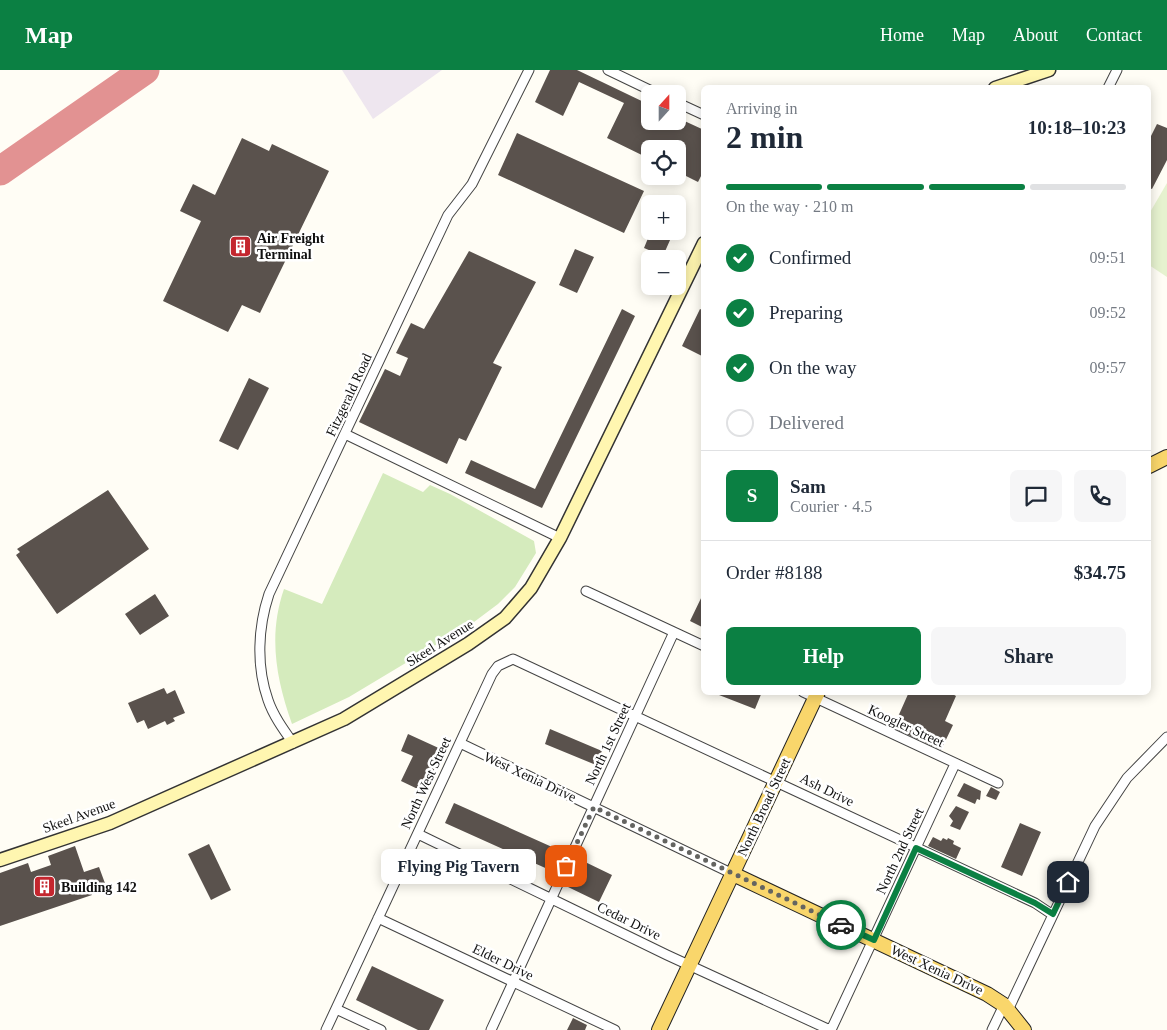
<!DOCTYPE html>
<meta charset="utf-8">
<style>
body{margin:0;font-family:"Times New Roman",serif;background:#f6f6f7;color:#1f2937;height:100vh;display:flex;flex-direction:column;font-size:19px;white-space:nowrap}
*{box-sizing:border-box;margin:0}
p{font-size:16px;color:#747a83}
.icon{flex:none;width:28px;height:28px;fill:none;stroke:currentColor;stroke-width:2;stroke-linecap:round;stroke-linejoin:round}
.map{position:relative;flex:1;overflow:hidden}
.panel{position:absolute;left:701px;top:15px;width:450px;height:610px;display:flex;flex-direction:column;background:#fff;border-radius:8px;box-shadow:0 2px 12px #0003}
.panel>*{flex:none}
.needle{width:32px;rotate:21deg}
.tools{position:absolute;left:641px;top:15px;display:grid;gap:10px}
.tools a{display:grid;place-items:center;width:45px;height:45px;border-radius:8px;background:#fff;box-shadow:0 2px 12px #0003;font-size:25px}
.pin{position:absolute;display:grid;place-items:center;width:42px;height:42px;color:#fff;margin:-21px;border-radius:10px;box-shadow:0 2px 8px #0006}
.courier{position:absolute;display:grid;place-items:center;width:50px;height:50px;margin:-25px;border:4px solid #0b8043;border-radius:50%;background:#fff;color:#222;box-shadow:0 1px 6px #0007}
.bubble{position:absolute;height:35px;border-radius:8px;background:#fff;box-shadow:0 2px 12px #0003;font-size:16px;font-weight:800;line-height:35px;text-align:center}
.headline em{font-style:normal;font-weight:800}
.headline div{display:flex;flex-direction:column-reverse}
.headline{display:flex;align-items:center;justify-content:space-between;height:85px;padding:0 25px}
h1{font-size:32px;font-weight:800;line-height:38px}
.bar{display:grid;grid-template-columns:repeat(4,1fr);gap:8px 5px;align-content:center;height:60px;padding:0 25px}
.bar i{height:6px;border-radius:4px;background:#e0e1e3}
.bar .on{background:#0b8043}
.bar p{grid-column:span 4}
.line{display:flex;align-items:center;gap:12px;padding:0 25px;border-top:1px solid #e0e1e3}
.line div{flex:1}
.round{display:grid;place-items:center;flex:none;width:52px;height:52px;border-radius:8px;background:#f6f6f7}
ol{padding:0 25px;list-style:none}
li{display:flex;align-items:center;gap:15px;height:55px}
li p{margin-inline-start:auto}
li .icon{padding:5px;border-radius:50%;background:#0b8043;color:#fff;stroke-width:4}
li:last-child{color:#747a83}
li i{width:28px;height:28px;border:2px solid #e0e1e3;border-radius:50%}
.action{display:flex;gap:10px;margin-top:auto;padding:10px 25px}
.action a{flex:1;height:58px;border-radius:8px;background:#0b8043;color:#fff;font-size:20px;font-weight:800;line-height:58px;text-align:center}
.action a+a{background:#f6f6f7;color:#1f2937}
header{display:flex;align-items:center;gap:30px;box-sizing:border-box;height:70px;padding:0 25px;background:#0b8043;color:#fff}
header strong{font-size:24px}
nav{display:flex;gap:28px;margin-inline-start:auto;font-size:18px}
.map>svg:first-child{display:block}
.industrial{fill:#eee6ef}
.green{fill:#d5ebbd}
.pitch{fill:#e6f2cf}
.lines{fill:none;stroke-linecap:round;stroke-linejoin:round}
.taxiway{stroke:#e29292;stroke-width:29}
.building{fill:#5a524d}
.street-casing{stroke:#444;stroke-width:11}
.secondary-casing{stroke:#333;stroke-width:15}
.primary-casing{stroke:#222;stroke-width:16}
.street{stroke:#fff;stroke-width:9}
.secondary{stroke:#fff6b0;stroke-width:12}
.primary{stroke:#f9d66b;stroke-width:14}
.done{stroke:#646461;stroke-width:5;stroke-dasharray:0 9}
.route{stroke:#0b8043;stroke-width:6}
.labels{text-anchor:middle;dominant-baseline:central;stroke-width:5;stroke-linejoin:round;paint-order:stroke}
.poi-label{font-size:14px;font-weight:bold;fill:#111;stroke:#fff;text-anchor:start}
.street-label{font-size:14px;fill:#111;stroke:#fff}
</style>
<header>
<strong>Map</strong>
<nav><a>Home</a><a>Map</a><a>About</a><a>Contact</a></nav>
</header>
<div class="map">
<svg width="1167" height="960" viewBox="0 0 1167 960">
<rect width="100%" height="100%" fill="#fffdf5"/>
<path class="industrial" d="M342,0H442L373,49Z"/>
<path class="green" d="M383,403L423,422L430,415L450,424L534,471L536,483L515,517L498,534L474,552L349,627L292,654C276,609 268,565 284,519L322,534Z"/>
<path class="pitch" d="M1167,113V207L1149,195V144Z"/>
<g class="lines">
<path class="taxiway" d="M0,101L145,0"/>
</g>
<path class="building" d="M550,0H577L650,35V51H678V48L704,60V100L698,112L678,102V79H650V89L607,68L624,33L579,12L563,46L535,32Z
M1157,54L1167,58V90L1152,119L1149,118V70Z
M517,63L644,121L624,163L498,105Z
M242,68L269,81L272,74L329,101L260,243L242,235L228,262L163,231L201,151L180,141L193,114L215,125Z
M651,161H674L663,186L644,178Z
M575,179L594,187L577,223L559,215Z
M469,181L536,212L493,293L502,297L466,371L459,368L447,394L359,352L385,299L400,306L408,288L396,283L411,253L424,259Z
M622,239L635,246L542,438L465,403L471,390L535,419Z
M700,239L704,241V287L682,276Z
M249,308L269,318L238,380L219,371Z
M108,420L149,479L57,544L16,485L20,482L17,479Z
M704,522V558L690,551Z
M155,524L169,546L140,565L125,544Z
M164,618L167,624L175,620L185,643L173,648L175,651L167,655L165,651L148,659L144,650L137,653L128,633Z
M720,622H762L755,639L719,625Z
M909,622H949L956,626L945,651L953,655L941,680L893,658Z
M550,659L602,681L596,695L545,674Z
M408,664L443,680L424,722L401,711L413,686L401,681Z
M964,713L981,721L980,730L977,729L975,734L957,726Z
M991,717L1000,722L996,730L986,726Z
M454,733L561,781L552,801L445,753Z
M956,736L969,742L960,760L950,756L953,751L949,746Z
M1020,753L1041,762L1022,806L1001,797Z
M933,767L941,771L943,768L947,770L948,768L954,771L953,774L961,778L956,789L928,776Z
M209,774L231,820L211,830L188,784Z
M75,776L84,802L99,797L106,816L100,818L98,814L90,817L92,825L0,856V803L28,793L31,802L51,795L48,786Z
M581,790L612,805L599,832L568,817Z
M372,896L444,930L429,960H418L356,930Z
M573,948L587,955L585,960H567Z"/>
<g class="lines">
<defs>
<path id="street" d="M608,0L658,24
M1108,18L1117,0
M678,33L704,45
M345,364L560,468
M586,521L704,576
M803,622L998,713
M293,673C283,659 273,645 268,630C256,596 258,557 269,524L448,145L472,114L529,0
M460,673L733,804
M418,764L667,885L830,960
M378,848L615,960
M336,939L381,960
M1008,940L1095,756L1127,708L1167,667
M326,960L492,604L498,596L513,589L1035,833L1053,845
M491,960L674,562
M831,960L955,694
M992,960L1004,935"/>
<path id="secondary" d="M995,18L1049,0
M0,790L110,753L344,649L468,574L505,548L531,518L560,468L704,173"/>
<path id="primary" d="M1149,396L1167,387
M733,804L987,924L1004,935L1024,960
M659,960L818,622"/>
</defs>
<use href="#street" class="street-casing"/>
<use href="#secondary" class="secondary-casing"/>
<use href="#primary" class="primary-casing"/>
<use href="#street" class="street"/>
<use href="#secondary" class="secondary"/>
<use href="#primary" class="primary"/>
</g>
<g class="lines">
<path class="done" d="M566,796L594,737L841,855"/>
<path class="route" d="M841,855L874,870L916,778L1035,833L1053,844L1068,812"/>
</g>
<defs>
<symbol id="building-square" viewBox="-11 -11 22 22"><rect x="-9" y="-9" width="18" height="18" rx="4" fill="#c4262e" stroke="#fff"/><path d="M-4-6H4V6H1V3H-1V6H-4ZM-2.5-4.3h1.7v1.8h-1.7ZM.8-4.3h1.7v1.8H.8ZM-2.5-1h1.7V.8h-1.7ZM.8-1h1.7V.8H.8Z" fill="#fff"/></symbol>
</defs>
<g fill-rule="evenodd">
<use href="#building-square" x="228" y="164" width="25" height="25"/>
<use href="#building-square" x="32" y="804" width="25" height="25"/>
</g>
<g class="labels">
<g class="poi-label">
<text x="257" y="168">Air Freight<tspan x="257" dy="16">Terminal</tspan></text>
<text x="61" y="817">Building 142</text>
</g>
<g class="street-label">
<text transform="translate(349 325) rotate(-65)">Fitzgerald Road</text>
<text transform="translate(440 573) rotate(-32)">Skeel Avenue</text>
<text transform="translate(906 656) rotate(25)">Koogler Street</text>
<text transform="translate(608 674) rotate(-65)">North 1st Street</text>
<text transform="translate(530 707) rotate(25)">West Xenia Drive</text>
<text transform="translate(426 713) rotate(-65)">North West Street</text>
<text transform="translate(827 720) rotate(26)">Ash Drive</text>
<text transform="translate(764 737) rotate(-65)">North Broad Street</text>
<text transform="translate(79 746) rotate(-20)">Skeel Avenue</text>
<text transform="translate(900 781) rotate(-65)">North 2nd Street</text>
<text transform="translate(629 851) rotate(26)">Cedar Drive</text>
<text transform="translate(503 892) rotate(26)">Elder Drive</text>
<text transform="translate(937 900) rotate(25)">West Xenia Drive</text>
</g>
</g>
</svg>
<div class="tools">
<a><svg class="needle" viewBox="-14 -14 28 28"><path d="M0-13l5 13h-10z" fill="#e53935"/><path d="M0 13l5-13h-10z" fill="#747a83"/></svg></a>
<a><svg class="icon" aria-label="locate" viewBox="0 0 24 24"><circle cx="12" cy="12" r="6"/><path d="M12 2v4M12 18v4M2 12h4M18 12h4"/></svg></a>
<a>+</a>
<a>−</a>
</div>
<div class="pin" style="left:566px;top:796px;background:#ea580c"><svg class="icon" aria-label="bag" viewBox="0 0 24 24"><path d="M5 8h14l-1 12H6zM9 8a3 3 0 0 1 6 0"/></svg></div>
<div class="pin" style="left:1068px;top:812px;background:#1f2937"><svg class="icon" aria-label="home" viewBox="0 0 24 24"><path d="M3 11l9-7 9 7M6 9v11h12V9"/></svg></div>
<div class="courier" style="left:841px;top:855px"><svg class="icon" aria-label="car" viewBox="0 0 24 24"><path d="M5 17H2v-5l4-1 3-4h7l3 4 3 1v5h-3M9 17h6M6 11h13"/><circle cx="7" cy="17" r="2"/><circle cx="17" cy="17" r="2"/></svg></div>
<div class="bubble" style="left:381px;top:779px;width:155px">Flying Pig Tavern</div>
<section class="panel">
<div class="headline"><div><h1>2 min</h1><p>Arriving in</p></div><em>10:18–10:23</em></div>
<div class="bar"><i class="on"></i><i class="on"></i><i class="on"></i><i></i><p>On the way · 210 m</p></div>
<ol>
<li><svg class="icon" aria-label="check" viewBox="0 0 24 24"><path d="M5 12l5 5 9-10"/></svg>Confirmed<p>09:51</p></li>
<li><svg class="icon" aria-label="check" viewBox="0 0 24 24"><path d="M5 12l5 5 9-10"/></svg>Preparing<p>09:52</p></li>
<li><svg class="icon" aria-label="check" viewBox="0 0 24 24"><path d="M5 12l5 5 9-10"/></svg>On the way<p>09:57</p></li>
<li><i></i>Delivered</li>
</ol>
<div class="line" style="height:90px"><b class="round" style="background:#0b8043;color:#fff">S</b><div><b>Sam</b><p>Courier · 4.5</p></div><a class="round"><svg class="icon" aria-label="chat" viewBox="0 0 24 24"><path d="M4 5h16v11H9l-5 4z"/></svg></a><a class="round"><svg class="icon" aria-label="phone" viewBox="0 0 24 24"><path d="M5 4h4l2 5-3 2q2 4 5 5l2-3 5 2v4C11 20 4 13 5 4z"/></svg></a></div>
<div class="line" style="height:65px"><div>Order #8188</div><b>$34.75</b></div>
<div class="action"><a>Help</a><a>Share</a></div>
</section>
</div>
